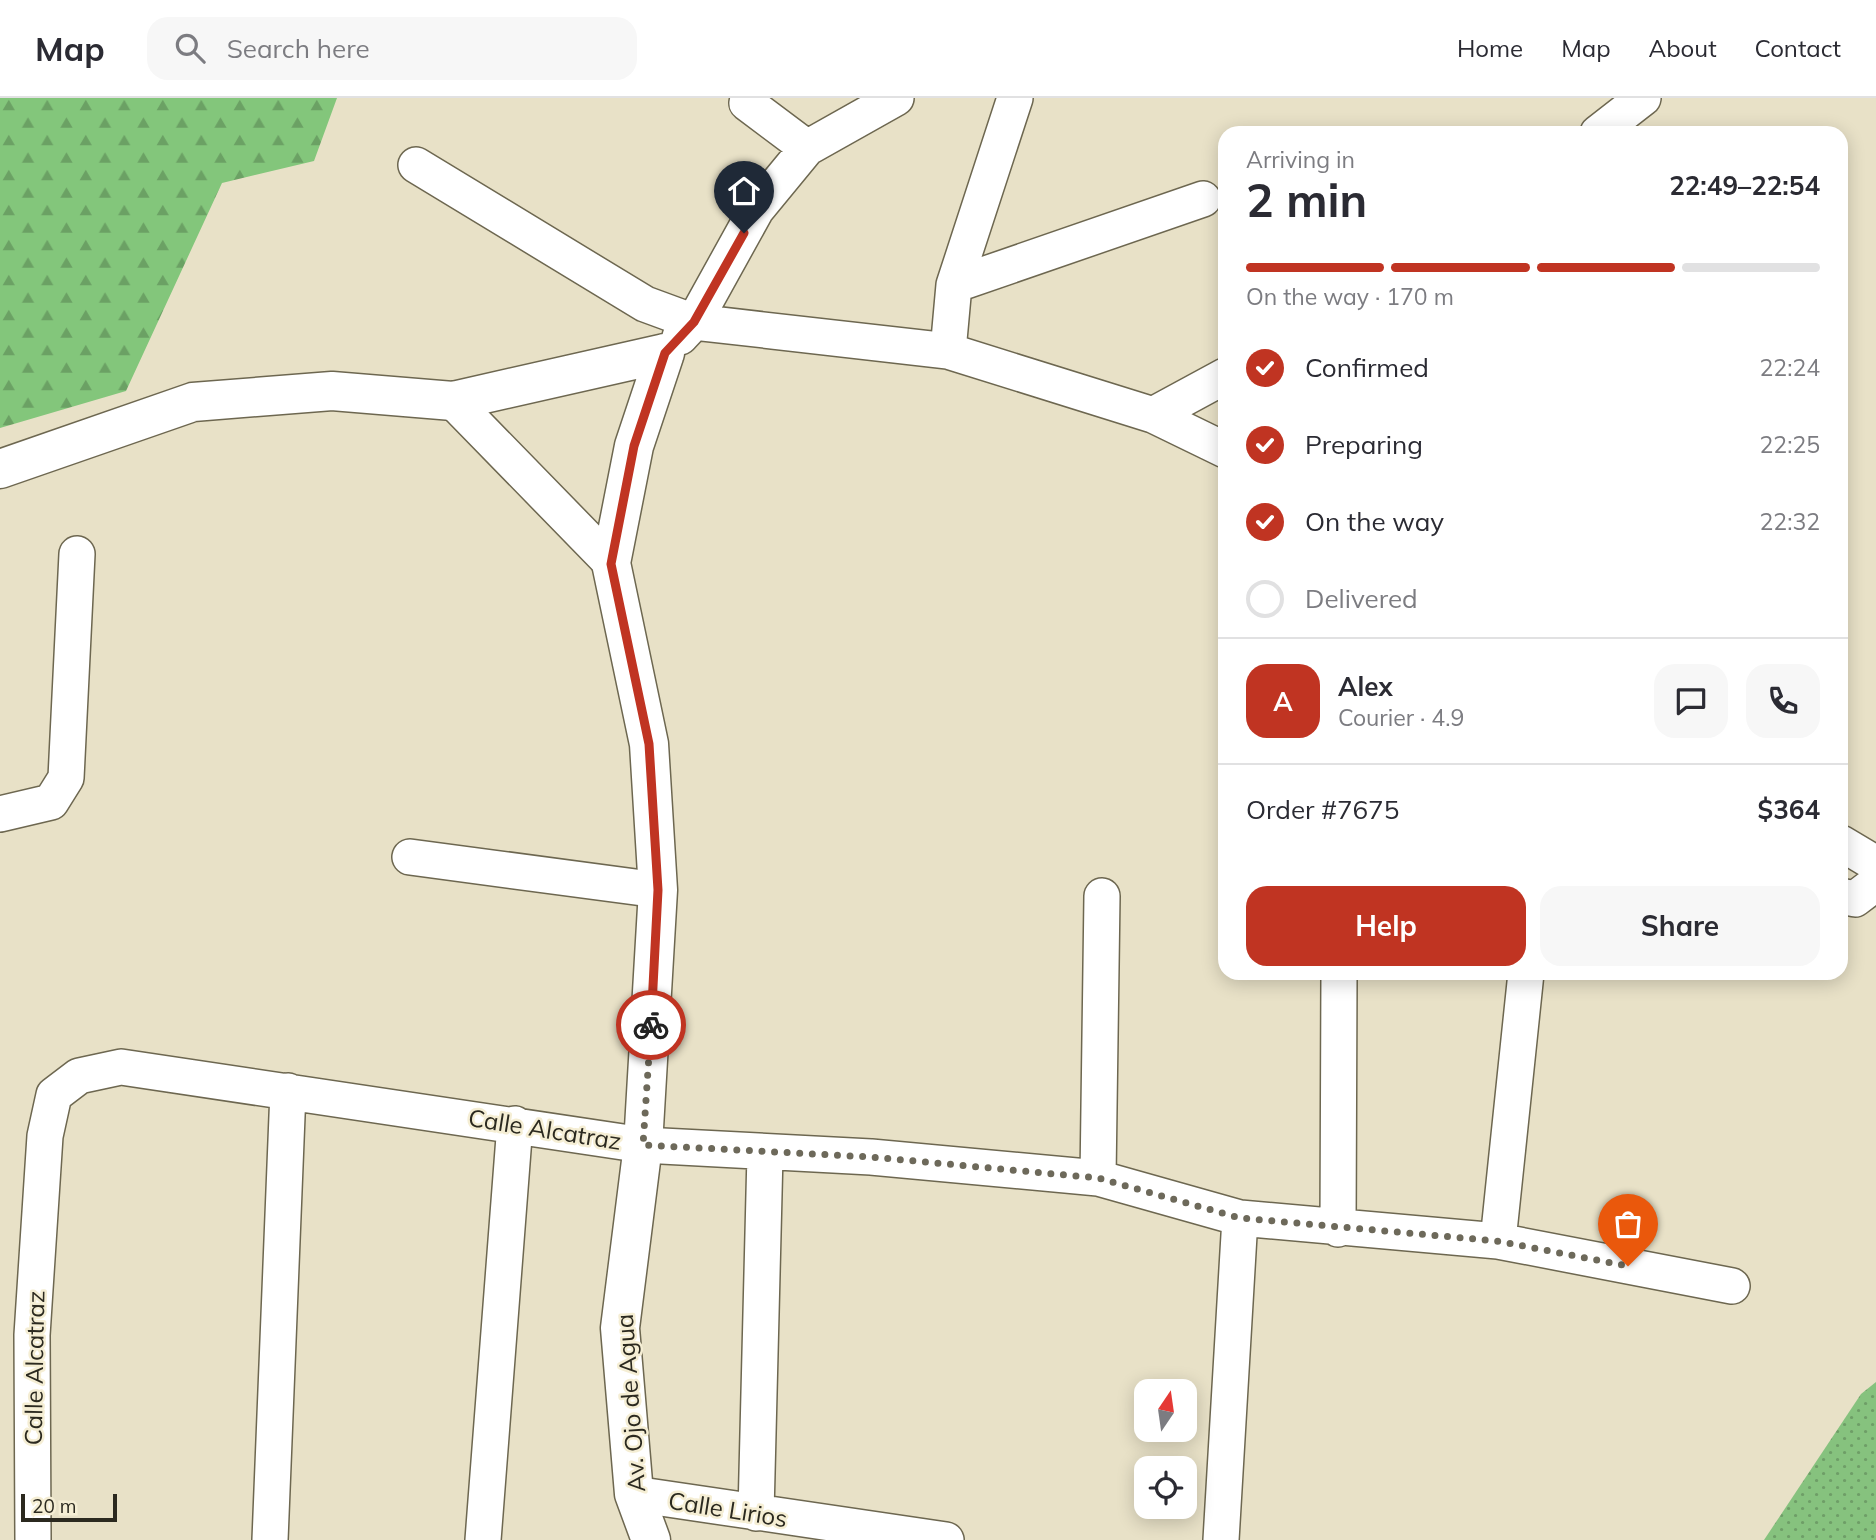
<!DOCTYPE html>
<meta charset="utf-8">
<style>
body{margin:0;font-family:Mulish,sans-serif;background:#f7f7f7;color:#2b2b33;height:100vh;display:flex;flex-direction:column;font-size:26px;white-space:nowrap}
*{box-sizing:border-box;margin:0}
p{font-size:23px;color:#7c7c81}
.icon{flex:none;width:38px;height:38px;fill:none;stroke:currentColor;stroke-width:2;stroke-linecap:round;stroke-linejoin:round}
.map{position:relative;flex:1;overflow:hidden}
.side{position:absolute;left:1218px;top:28px;width:630px;height:854px;display:flex;flex-direction:column;background:#fff;border-radius:21px;box-shadow:0 4px 18px #0003}
.side>*{flex:none}
.needle{width:46px;rotate:13deg}
.controls{position:absolute;left:1134px;top:1281px;display:grid;gap:14px}
.controls a{display:grid;place-items:center;width:63px;height:63px;border-radius:14px;background:#fff;box-shadow:0 4px 18px #0003;font-size:35px}
.scale{position:absolute;left:21px;bottom:18px;width:96px;box-sizing:border-box;padding-left:7px;border:4px solid #2b291f;border-top:0;font-size:19px;line-height:24px;white-space:nowrap;color:#2b291f;-webkit-text-stroke:5px #f5eed4;paint-order:stroke}
.pin{position:absolute;display:grid;place-items:center;width:60px;height:60px;color:#fff;margin:-72px -30px;border-radius:50% 50% 50% 0;rotate:-45deg;box-shadow:0 0 7px #0007}
.pin .icon{rotate:45deg}
.courier{position:absolute;display:grid;place-items:center;width:70px;height:70px;margin:-35px;border:5px solid #c03422;border-radius:50%;background:#fff;color:#222;box-shadow:0 2px 9px #0007}
.overview em{font-style:normal;font-weight:700}
.overview div{display:flex;flex-direction:column-reverse}
.overview{display:flex;align-items:center;justify-content:space-between;height:119px;padding:0 28px}
h1{font-size:46px;font-weight:700;line-height:52px}
.bar{display:grid;grid-template-columns:repeat(4,1fr);gap:10px 7px;align-content:center;height:84px;padding:0 28px}
.bar i{height:9px;border-radius:5px;background:#e1e1e2}
.bar .current{background:#c03422}
.bar p{grid-column:span 4}
.line{display:flex;align-items:center;gap:18px;padding:0 28px;border-top:2px solid #e1e1e2}
.line div{flex:1}
.round{display:grid;place-items:center;flex:none;width:74px;height:74px;border-radius:21px;background:#f7f7f7}
ol{padding:0 28px;list-style:none}
li{display:flex;align-items:center;gap:21px;height:77px}
li p{margin-inline-start:auto}
li .icon{padding:7px;border-radius:50%;background:#c03422;color:#fff;stroke-width:4}
li:last-child{color:#7c7c81}
li i{width:38px;height:38px;border:4px solid #e1e1e2;border-radius:50%}
.button{display:flex;gap:14px;margin-top:auto;padding:14px 28px}
.button a{flex:1;height:80px;border-radius:21px;background:#c03422;color:#fff;font-size:28px;font-weight:700;line-height:80px;text-align:center}
.button a+a{background:#f7f7f7;color:#2b2b33}
header{display:flex;align-items:center;gap:42px;box-sizing:border-box;height:98px;padding:0 35px;background:#fff;border-bottom:2px solid #e1e1e2}
header strong{font-size:33px}
nav{display:flex;gap:38px;margin-inline-start:auto;font-size:24px}
.search{width:490px;height:63px;background:#f7f7f7;display:flex;align-items:center;gap:18px;box-sizing:border-box;padding:0 24px;border-radius:21px;color:#7c7c81;font-size:26px}
.map>svg:first-child{display:block}
.grass{fill:url(#grass-dots)}
.forest{fill:url(#forest-firs)}
.lines{fill:none;stroke-linecap:round;stroke-linejoin:round}
.minor-casing{stroke:#6d6750;stroke-width:38}
.major-casing{stroke:#6d6750;stroke-width:41}
.minor{stroke:#fff;stroke-width:35}
.major{stroke:#fff;stroke-width:38}
.done{stroke:#6d695a;stroke-width:7;stroke-dasharray:0 12.6}
.route{stroke:#c03422;stroke-width:9}
.labels{text-anchor:middle;dominant-baseline:central;stroke-width:5;stroke-linejoin:round;paint-order:stroke}
.street-label{font-size:24px;fill:#2b291f;stroke:#f5eed4}
</style>
<header>
<strong>Map</strong>
<div class="search"><svg class="icon" aria-label="search" viewBox="0 0 24 24"><circle cx="10" cy="10" r="6"/><path d="M15 15l6 6"/></svg>Search here</div>
<nav><a>Home</a><a>Map</a><a>About</a><a>Contact</a></nav>
</header>
<div class="map">
<svg width="1876" height="1442" viewBox="0 0 1876 1442">
<defs>
<pattern id="grass-dots" width="8" height="8" patternUnits="userSpaceOnUse" patternTransform="scale(1.75)"><rect width="8" height="8" fill="#86c27e"/><path d="M2 2h.1M6 6h.1" fill="none" stroke="#6e9e67" stroke-width="1.8" stroke-linecap="round"/></pattern>
<pattern id="forest-firs" width="22" height="20" patternUnits="userSpaceOnUse" patternTransform="scale(1.75)"><rect width="22" height="20" fill="#83c67b"/><path d="M5 1l3.5 6h-7zM16 11l3.5 6h-7z" fill="#6ba164"/></pattern>
</defs>
<rect width="100%" height="100%" fill="#e8e1c7"/>
<path class="grass" d="M1876,1284V1442H1764L1861,1296Z"/>
<path class="forest" d="M0,0H337L314,63L222,85L126,293L0,330Z"/>
<g class="lines">
<defs>
<path id="minor" d="M748,0L747,5L807,50
M1598,35L1643,0
M416,67L645,206L694,224L948,253L1153,317L1225,352
M954,187L1203,101
M680,239L694,224L756,112L807,50L896,0
M948,253L954,187L1015,0
M453,303L611,465
M1153,317L1225,278
M0,716L51,704L66,680L77,456
M1841,745L1876,766
M410,759L658,792
M1841,798L1855,801L1876,785
M1098,1080L1102,798
M1338,1131L1339,875
M1498,1143L1526,875
M634,1396L946,1442
M756,1415L765,1056
M33,1442L32,1237L45,1038L54,997L79,978L121,969L643,1047L871,1059L1098,1080L1240,1120L1498,1143L1732,1188
M270,1442L288,993
M483,1442L515,1026
M1221,1442L1240,1120"/>
<path id="major" d="M0,371L193,304L332,293L453,303L665,255
M651,1442L634,1396L620,1230L643,1047L658,792L649,646L611,465L634,348L665,255"/>
</defs>
<use href="#minor" class="minor-casing"/>
<use href="#major" class="major-casing"/>
<use href="#minor" class="minor"/>
<use href="#major" class="major"/>
</g>
<g class="lines">
<path class="done" d="M651,927L643,1047L871,1059L1098,1080L1240,1120L1497,1143L1628,1168"/>
<path class="route" d="M651,927L658,792L649,646L611,466L634,348L665,255L694,224L744,135"/>
</g>
<g class="labels">
<g class="street-label">
<text transform="translate(545 1031) rotate(9)">Calle Alcatraz</text>
<text transform="translate(34 1270) rotate(-89)">Calle Alcatraz</text>
<text transform="translate(630 1305) rotate(-94)">Av. Ojo de Agua</text>
<text transform="translate(728 1411) rotate(9)">Calle Lirios</text>
</g>
</g>
</svg>
<div class="controls">
<a><svg class="needle" viewBox="-14 -14 28 28"><path d="M0-13l5 13h-10z" fill="#e53935"/><path d="M0 13l5-13h-10z" fill="#7c7c81"/></svg></a>
<a><svg class="icon" aria-label="locate" viewBox="0 0 24 24"><circle cx="12" cy="12" r="6"/><path d="M12 2v4M12 18v4M2 12h4M18 12h4"/></svg></a>
</div>
<div class="scale">20 m</div>
<div class="pin" style="left:1628px;top:1168px;background:#ea580c"><svg class="icon" aria-label="bag" viewBox="0 0 24 24"><path d="M5 8h14l-1 12H6zM9 8a3 3 0 0 1 6 0"/></svg></div>
<div class="pin" style="left:744px;top:135px;background:#1f2937"><svg class="icon" aria-label="home" viewBox="0 0 24 24"><path d="M3 11l9-7 9 7M6 9v11h12V9"/></svg></div>
<div class="courier" style="left:651px;top:927px"><svg class="icon" aria-label="bike" viewBox="0 0 24 24"><circle cx="6" cy="16" r="4"/><circle cx="18" cy="16" r="4"/><path d="M6 16l4-8h5l3 8M10 8l3 8H6M13 5h3"/></svg></div>
<section class="side">
<div class="overview"><div><h1>2 min</h1><p>Arriving in</p></div><em>22:49–22:54</em></div>
<div class="bar"><i class="current"></i><i class="current"></i><i class="current"></i><i></i><p>On the way · 170 m</p></div>
<ol>
<li><svg class="icon" aria-label="check" viewBox="0 0 24 24"><path d="M5 12l5 5 9-10"/></svg>Confirmed<p>22:24</p></li>
<li><svg class="icon" aria-label="check" viewBox="0 0 24 24"><path d="M5 12l5 5 9-10"/></svg>Preparing<p>22:25</p></li>
<li><svg class="icon" aria-label="check" viewBox="0 0 24 24"><path d="M5 12l5 5 9-10"/></svg>On the way<p>22:32</p></li>
<li><i></i>Delivered</li>
</ol>
<div class="line" style="height:126px"><b class="round" style="background:#c03422;color:#fff">A</b><div><b>Alex</b><p>Courier · 4.9</p></div><a class="round"><svg class="icon" aria-label="chat" viewBox="0 0 24 24"><path d="M4 5h16v11H9l-5 4z"/></svg></a><a class="round"><svg class="icon" aria-label="phone" viewBox="0 0 24 24"><path d="M5 4h4l2 5-3 2q2 4 5 5l2-3 5 2v4C11 20 4 13 5 4z"/></svg></a></div>
<div class="line" style="height:91px"><div>Order #7675</div><b>$364</b></div>
<div class="button"><a>Help</a><a>Share</a></div>
</section>
</div>
